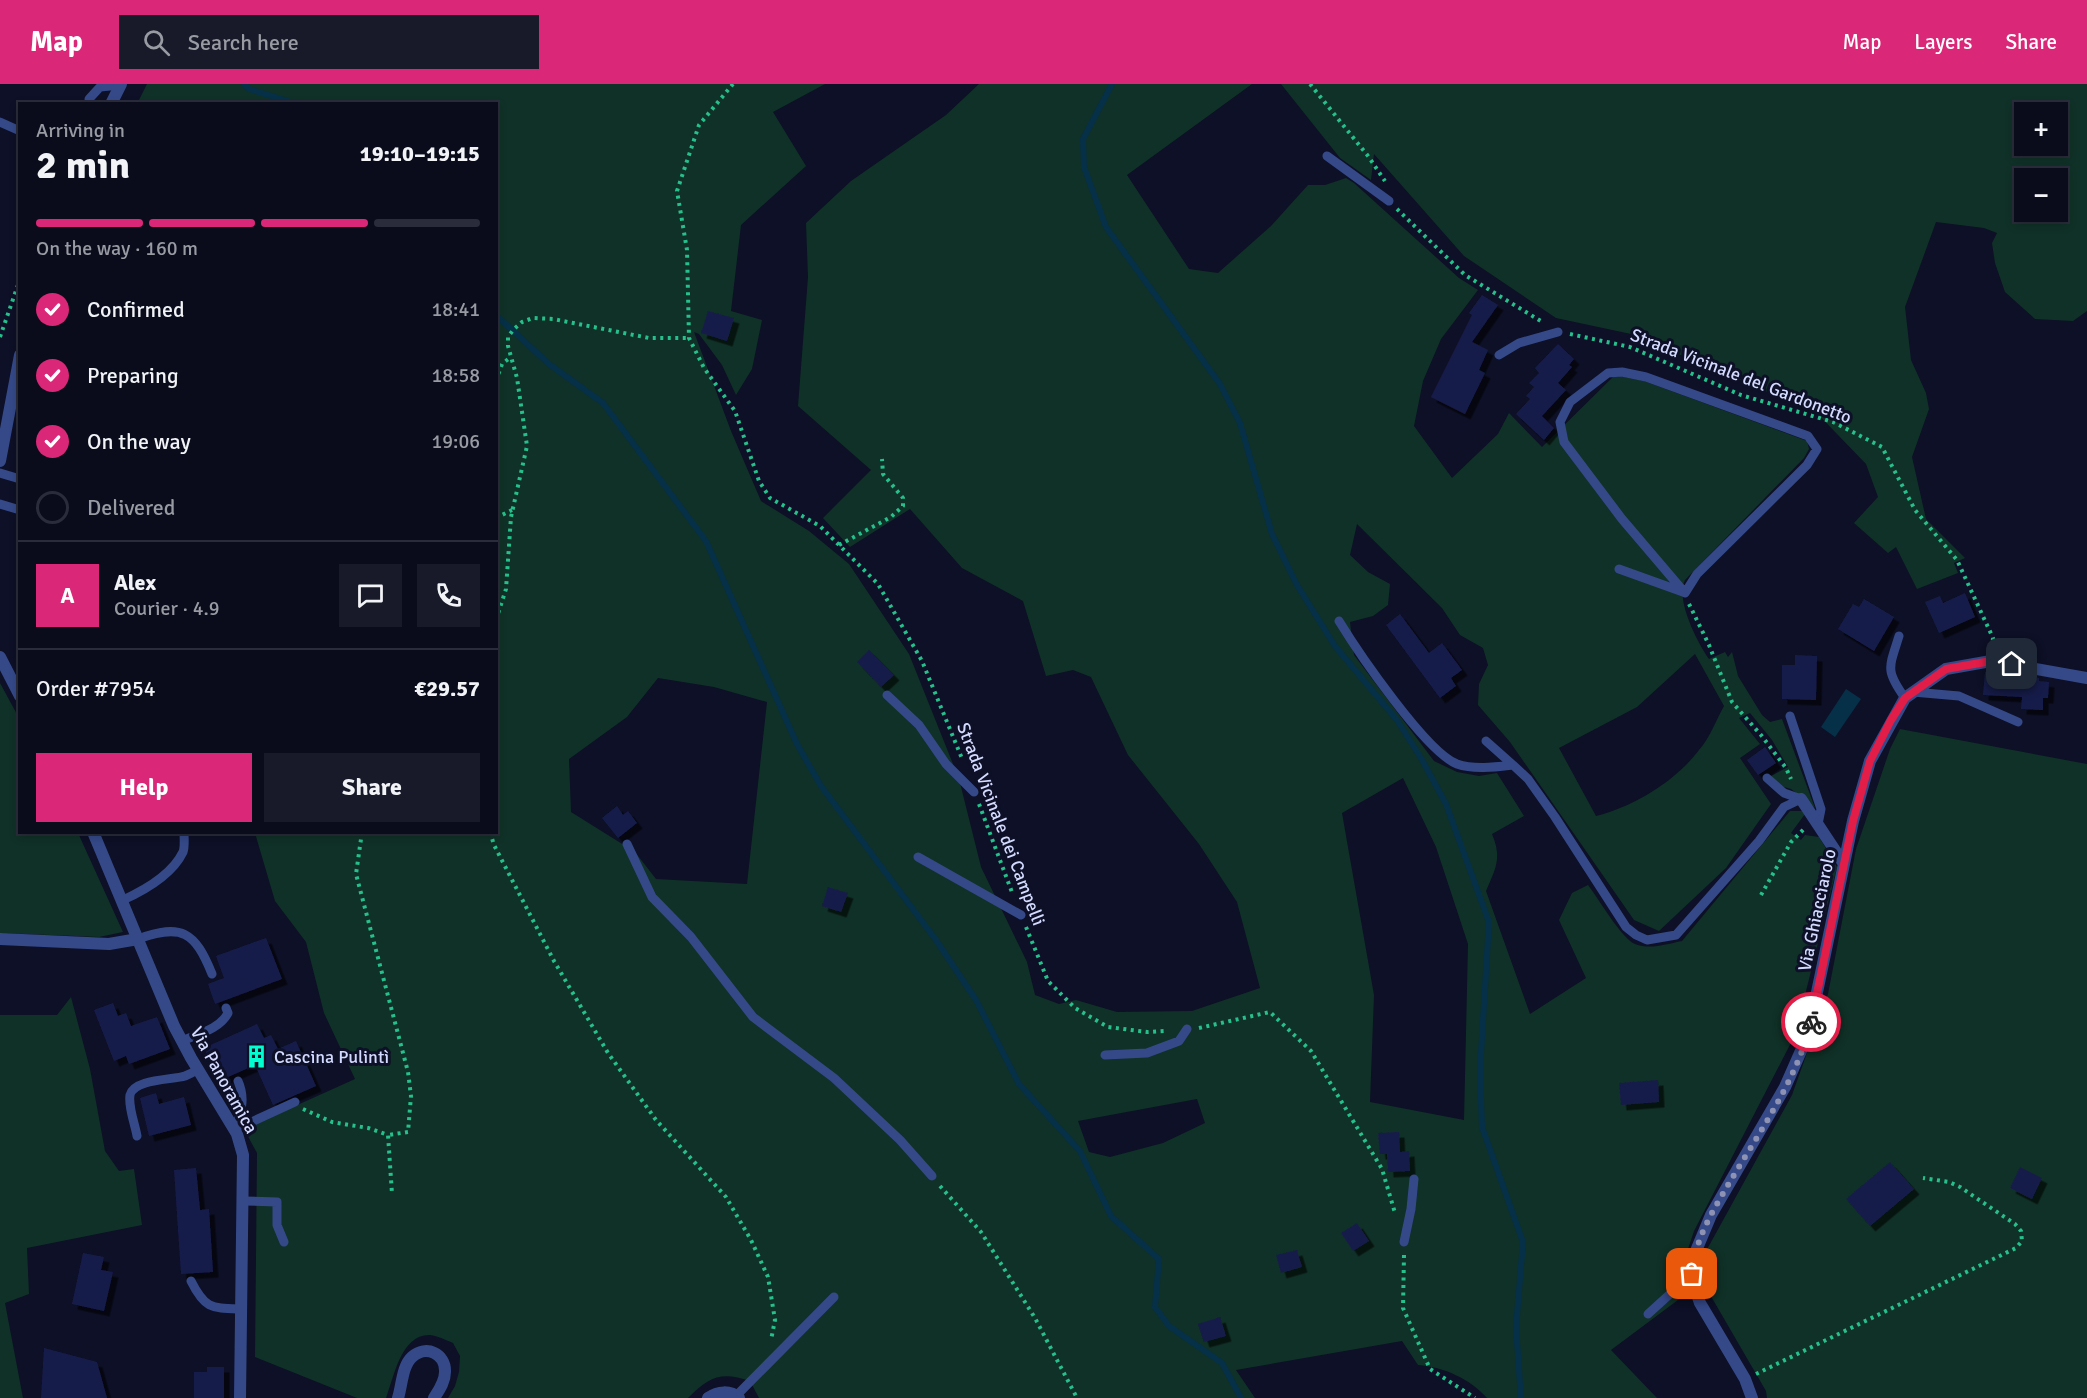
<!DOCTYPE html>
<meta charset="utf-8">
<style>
body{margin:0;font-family:Signika,sans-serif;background:#181a29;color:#f1f3f6;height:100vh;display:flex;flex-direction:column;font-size:22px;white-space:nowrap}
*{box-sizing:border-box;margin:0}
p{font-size:20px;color:#999ba3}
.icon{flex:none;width:33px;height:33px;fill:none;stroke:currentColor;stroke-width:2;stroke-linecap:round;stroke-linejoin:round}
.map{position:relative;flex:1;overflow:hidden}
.details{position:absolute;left:18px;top:18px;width:480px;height:732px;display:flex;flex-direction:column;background:#0a0c1c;border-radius:0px;box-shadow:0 3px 9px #0003,0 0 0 2px #2a2c3b}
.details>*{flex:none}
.fabs{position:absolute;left:2014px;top:18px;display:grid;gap:12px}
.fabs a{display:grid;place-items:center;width:54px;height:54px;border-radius:0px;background:#0a0c1c;box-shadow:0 3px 9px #0003,0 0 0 2px #2a2c3b;font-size:30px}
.pin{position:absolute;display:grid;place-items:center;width:51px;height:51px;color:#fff;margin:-26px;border-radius:12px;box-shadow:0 3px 9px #0006}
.courier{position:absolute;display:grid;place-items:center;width:60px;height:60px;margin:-30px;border:4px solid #e11d48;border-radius:50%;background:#fff;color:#222;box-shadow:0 2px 8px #0007}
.headline em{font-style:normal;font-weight:700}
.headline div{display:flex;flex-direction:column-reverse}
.headline{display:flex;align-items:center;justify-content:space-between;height:102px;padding:0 18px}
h1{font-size:39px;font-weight:700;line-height:45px}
.bar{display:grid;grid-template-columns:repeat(4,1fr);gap:9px 6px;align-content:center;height:72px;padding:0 18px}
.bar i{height:8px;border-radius:4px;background:#2a2c3b}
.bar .active{background:#db2777}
.bar p{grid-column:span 4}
.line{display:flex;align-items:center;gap:15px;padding:0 18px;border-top:2px solid #2a2c3b}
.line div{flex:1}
.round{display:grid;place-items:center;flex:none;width:63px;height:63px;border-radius:0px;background:#181a29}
ol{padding:0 18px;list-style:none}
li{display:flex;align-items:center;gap:18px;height:66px}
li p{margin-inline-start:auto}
li .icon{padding:6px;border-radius:50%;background:#db2777;color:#fff;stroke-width:4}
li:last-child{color:#999ba3}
li i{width:33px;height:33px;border:3px solid #2a2c3b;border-radius:50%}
.cta{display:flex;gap:12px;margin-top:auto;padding:12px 18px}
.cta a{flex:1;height:69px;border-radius:0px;background:#db2777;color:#fff;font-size:24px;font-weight:700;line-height:69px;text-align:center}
.cta a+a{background:#181a29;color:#f1f3f6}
header{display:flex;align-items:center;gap:36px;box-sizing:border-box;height:84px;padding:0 30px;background:#db2777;color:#fff}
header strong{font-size:28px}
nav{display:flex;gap:33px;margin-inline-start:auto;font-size:21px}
.search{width:420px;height:54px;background:#181a29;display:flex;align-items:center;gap:15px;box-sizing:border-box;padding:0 21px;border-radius:0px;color:#999ba3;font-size:22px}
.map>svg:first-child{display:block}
.green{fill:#103127;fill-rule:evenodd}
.water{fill:#063047}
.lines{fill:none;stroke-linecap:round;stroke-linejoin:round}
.stream{stroke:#063047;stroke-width:6}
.building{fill:#181c49;filter:url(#shadow)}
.path{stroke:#26c08c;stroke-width:4;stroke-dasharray:3 4.5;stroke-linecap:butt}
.service{stroke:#354989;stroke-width:9}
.minor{stroke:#354989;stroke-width:12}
.tertiary{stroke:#354989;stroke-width:12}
.done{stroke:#8e93b3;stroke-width:6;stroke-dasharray:0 10.8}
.route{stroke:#e11d48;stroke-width:8}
.labels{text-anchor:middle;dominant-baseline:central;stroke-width:6;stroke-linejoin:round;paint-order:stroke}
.street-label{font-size:18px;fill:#d3daff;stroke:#0d1026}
.poi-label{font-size:18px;fill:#d3daff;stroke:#0d1026;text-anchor:start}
</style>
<header>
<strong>Map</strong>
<div class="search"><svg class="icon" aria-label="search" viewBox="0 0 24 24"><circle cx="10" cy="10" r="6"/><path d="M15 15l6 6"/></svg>Search here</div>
<nav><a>Map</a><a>Layers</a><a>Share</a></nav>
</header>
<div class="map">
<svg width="2087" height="1314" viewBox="0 0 2087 1314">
<defs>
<filter id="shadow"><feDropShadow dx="5.5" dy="5.5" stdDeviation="0" flood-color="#0009"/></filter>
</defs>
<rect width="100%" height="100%" fill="#0d1026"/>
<path class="green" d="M147,0H825L773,28L806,82L741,141L731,227L762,236L752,285L736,311L722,281L699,250L694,248L731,347L761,417L809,447L849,480L909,570L959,695L981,783L1027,878L1035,911L1059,920L1076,916L1117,928L1192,927L1260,904L1237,818L1199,760L1128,671L1091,593L1073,586L1046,592L1023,517L962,484L910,425L850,463L823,434L871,386L798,322L808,193L806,139L851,97L946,31L979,0H1252L1127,91L1189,185L1218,189L1271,142L1308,101H1325L1346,94L1354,99L1459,194L1478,206L1441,255L1423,297L1414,342L1452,394L1498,350L1509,329L1542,363L1615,291L1644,297L1807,357L1809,365L1804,374L1685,496C1675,515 1697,558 1709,575L1725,568L1728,573L1732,568L1738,592L1762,631L1770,638L1782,635L1815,724L1791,705L1781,702L1771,692L1788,683L1772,656L1750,629L1739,634L1760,660L1740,674L1771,720L1726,784L1659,847L1634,836L1510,658L1478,621L1479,600L1488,581L1483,564L1460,551L1442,524L1357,440L1350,471L1368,488L1390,500L1388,521L1373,532L1350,538L1354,571L1434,677L1457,688L1479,692L1497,689L1524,732L1492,750C1502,774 1496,784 1486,807L1530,930L1586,894L1559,836L1572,809L1588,801C1598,814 1622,855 1635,860C1650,866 1667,860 1682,857L1790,727H1802L1805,730L1791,749L1801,756L1805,751L1819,753L1837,783L1795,951L1694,1147L1686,1171V1188L1673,1199L1682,1213L1611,1266L1657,1314H1487C1470,1295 1444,1283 1418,1281L1402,1257L1236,1286L1255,1314H759L750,1297C721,1287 709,1293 688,1314H448L455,1302L459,1288L460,1272L453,1259C446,1256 438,1252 430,1251C401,1250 394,1293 386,1314H357L255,1273L257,1069L244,1045L355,995L324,929L306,858L275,817L255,749L496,748V20H137ZM1695,570L1724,622C1716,636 1710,654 1699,666C1676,697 1633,723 1596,732L1559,664L1637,623ZM658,594L714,603L767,618L747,800L656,795L635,768L571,728L569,675L627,633ZM1403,694L1436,763L1468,860L1464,1036L1370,1018L1374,911L1342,729ZM1197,1015L1205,1039L1163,1059L1110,1073L1089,1068L1078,1037Z
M1281,0H2087V227L2073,237L2035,235L2005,208L1995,179L1992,159L1997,149L1984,144L1936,138L1905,223L1911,276L1926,309L1929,325L1912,373L1926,435L1965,474L1954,479L1958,489L1917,505L1896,463L1888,469L1854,439L1878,413L1866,380L1809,321L1770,309L1631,250L1556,234L1464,172L1374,70L1371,96L1340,74ZM2025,28H2058V62H2025ZM2025,94H2058V128H2025Z
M0,599L19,634L20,748L78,749L123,848L99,853L0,849Z
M1900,645L2087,680V1314H1767L1766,1307L1712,1214L1704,1190L1705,1169L1792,1011L1828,910L1856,765L1890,665Z
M71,913L90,985L105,1067L119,1087L134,1085L142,1141L27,1164L29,1210L5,1219L23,1314H0V931H57Z"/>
<path class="water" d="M1846,605L1861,615L1835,653L1821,643Z"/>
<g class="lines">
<path class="stream" d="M244,0L249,5L297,20
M1112,0L1083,55L1084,83L1106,143L1220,300L1240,339L1272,450L1297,501L1335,562L1397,636L1421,674L1446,720L1489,838L1480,986L1482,1043L1523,1158L1516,1243L1521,1314
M496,231L549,280L603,319L706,457L797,660L821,702L936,856L976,916L1019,1000L1080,1067L1111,1132L1159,1175L1155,1223L1169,1242L1222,1279L1241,1314"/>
</g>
<path class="building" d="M1482,211L1498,221L1472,258L1488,266L1479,286L1485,289L1465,330L1431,313L1472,231L1469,229Z
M708,227L734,234L727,257L701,249Z
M1558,260L1574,275L1569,281L1572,283L1558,299L1566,306L1542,332L1554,344L1544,356L1516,330L1530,315L1526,312L1534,303L1529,299L1539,289L1535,284Z
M1965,509L1975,533L1939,549L1925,518L1940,512L1943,519Z
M1864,515L1894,533L1874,567L1838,545L1853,520L1859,523Z
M1400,530L1429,569L1442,559L1462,586L1451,594L1456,602L1440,614L1386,541Z
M869,566L894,591L881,603L857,578Z
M1795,571L1817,572L1816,616L1782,615V581H1795Z
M1985,588L2016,590L2039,594V597L2049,598L2048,614H2043V626L2021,625L2022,613L1983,611Z
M1765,663L1776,679L1758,691L1747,676Z
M617,722L623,731L628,727L637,739L618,754L602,734Z
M828,803L848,809L841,828L822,822Z
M266,854L282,895L215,920L208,900L224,894L216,872Z
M113,919L118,932L126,929L131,942L157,933L170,965L129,980L126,972L114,977L94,926Z
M257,940L264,954L271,951L278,965L296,957L316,1002L273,1021L255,981L219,997L204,964Z
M1658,996L1659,1018L1621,1021L1619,999Z
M156,1009L159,1020L184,1013L191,1041L149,1052L140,1014Z
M1399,1048L1400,1068L1409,1067L1410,1087L1388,1088L1387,1070H1380L1378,1049Z
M1890,1078L1914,1105L1870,1142L1846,1115Z
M2020,1083L2042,1094L2032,1115L2010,1104Z
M196,1084L200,1126L209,1125L213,1188L181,1190L174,1086Z
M1357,1139L1369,1157L1353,1167L1341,1149Z
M1297,1166L1302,1183L1281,1189L1276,1171Z
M83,1169L104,1173L101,1186L113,1188L104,1227L72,1220Z
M1220,1233L1226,1252L1204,1258L1198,1240Z
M44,1264L97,1278L107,1314H41Z
M207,1283H224V1314H194V1288H207Z"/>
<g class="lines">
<path class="path" d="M733,0L699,41L677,107L687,166L689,254L704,284L735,327L759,397L770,414L820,442L878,500L922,577L963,677
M1310,0L1368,72L1385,97
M1397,125L1465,191L1544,239
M1570,250L1630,263L1741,311L1833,338L1882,363L1915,426L1957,476L1993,554L1992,564
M0,253L20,195
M496,297L502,280L511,273
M496,434L512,426
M839,461L891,433L903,422V414L883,390L882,375
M1689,520L1709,561L1732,618L1761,651L1786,684L1791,695
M496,536L506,505L511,433L527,362L517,294L508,262V253L513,246L522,238L533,234L553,235L649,254H689
M979,720L1013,811
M362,748L356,790L408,988L411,1012L408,1048L388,1051
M490,748L494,761L554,877L608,969L656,1036L726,1113L751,1156L768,1193L775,1236L771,1256
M1761,811L1791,758L1804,745
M1026,843L1048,897L1075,924L1108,943L1147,948L1164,947
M1199,944L1270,928L1311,967L1382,1085L1395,1129
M303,1025L332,1038L368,1044L388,1051L392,1110
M940,1102L981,1148L1035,1234L1077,1314
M1404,1171L1403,1224L1430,1285L1475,1314
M1756,1290L2016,1164L2022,1157L2021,1147L2015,1140L1960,1103L1949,1098L1923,1094"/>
<path class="service" d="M89,15L100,3L121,1
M0,38L20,47
M1327,72L1389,117
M1499,271L1519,259L1558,248
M1622,288L1646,293L1808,352L1817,365L1807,381L1697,490L1685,509L1622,435L1564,358L1560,338L1570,318L1608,289Z
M0,389L20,395
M0,420L20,426
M1619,485L1683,508
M1339,537C1358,568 1426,668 1457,680C1474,686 1496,683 1513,681L1528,695L1555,733L1626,843L1636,851L1647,856L1676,851L1759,757L1784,723L1801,715
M1899,552C1889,584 1885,586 1905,614
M1913,608L1959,612L2018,638
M887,611L919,641L946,680L974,708
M1790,632L1821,725L1818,740
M1486,657L1513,681
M1767,694L1784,709L1801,715
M627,760L652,813L691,853L753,933L834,994L900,1056L932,1092
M918,773L1021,831
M123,816C145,806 172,791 183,768C185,763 184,754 184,748
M138,855C182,839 195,848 212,890
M182,957C198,950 220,945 228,929L226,924
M1105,971L1147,969L1179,957L1187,945
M234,1046L295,1018
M234,1046C241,1028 246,1015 238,997
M137,1052C135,1040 128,1023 130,1011C134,995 172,996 185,992C190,990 194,988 198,985
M244,1117L277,1118V1141L284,1158
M1404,1158L1411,1125L1414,1095
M191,1197C205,1225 211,1224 242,1225
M1648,1230L1692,1190
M737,1311L834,1213"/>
<path class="minor" d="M1801,715L1844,780
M0,855L109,860L138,855
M1752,1314L1745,1295L1700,1219L1692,1196L1693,1174L1711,1131L1785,1003L1808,951L1853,737L1870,677L1905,614L1946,585L1991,577L2087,594"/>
<path class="tertiary" d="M111,20L121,0
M0,377L20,271
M0,573L20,612
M93,748L174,942L191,974L237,1050L243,1071L240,1314
M398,1314C402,1302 402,1282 412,1273C426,1260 446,1270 445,1288C445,1298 439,1306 434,1314
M708,1314C718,1307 730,1306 739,1314"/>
</g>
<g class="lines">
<path class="done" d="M1692,1190C1694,1158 1712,1128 1728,1101C1758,1050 1797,996 1811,938"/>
<path class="route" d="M1811,938L1853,737L1870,677L1891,636L1905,614L1946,585L1991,577L2012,580"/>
</g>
<defs>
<symbol id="building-bare" viewBox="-9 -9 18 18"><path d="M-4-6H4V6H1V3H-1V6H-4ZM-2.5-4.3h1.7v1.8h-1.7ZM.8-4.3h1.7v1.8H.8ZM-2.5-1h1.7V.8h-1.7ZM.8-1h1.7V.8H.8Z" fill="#00fed0" stroke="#0d1026" stroke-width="2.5" paint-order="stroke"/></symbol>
</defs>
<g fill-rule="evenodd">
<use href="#building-bare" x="240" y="956" width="33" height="33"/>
</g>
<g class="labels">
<g class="street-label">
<text transform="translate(1741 292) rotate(21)">Strada Vicinale del Gardonetto</text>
<text transform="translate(1001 740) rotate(69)">Strada Vicinale dei Campelli</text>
<text transform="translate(1817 826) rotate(-78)">Via Ghiacciarolo</text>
<text transform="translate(224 996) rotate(61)">Via Panoramica</text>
</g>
<g class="poi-label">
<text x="274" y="973">Cascina Pulintì</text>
</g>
</g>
</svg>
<div class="fabs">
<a>+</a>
<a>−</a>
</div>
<div class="pin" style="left:1692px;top:1190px;background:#ea580c"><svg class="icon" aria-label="bag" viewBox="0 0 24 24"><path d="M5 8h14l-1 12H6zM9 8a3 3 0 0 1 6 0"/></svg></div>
<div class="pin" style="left:2012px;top:580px;background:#1f2937"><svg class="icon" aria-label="home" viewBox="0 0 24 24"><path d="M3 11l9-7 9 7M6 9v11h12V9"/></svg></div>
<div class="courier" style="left:1811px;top:938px"><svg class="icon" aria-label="bike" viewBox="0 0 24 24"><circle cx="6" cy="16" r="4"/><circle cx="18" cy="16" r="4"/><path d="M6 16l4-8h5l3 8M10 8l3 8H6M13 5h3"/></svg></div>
<section class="details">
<div class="headline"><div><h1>2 min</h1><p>Arriving in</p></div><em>19:10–19:15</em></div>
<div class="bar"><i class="active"></i><i class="active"></i><i class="active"></i><i></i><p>On the way · 160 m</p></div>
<ol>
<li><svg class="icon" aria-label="check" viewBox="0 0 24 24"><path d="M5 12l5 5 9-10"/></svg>Confirmed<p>18:41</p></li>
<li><svg class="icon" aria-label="check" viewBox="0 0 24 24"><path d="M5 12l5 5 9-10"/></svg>Preparing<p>18:58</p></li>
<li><svg class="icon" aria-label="check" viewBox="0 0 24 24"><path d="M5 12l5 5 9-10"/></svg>On the way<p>19:06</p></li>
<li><i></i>Delivered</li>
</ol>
<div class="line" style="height:108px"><b class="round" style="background:#db2777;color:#fff">A</b><div><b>Alex</b><p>Courier · 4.9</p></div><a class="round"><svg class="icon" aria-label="chat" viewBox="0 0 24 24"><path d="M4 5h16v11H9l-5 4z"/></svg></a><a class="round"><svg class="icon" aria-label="phone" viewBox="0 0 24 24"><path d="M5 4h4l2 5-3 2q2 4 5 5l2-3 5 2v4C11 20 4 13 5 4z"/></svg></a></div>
<div class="line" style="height:78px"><div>Order #7954</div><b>€29.57</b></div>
<div class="cta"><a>Help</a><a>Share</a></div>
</section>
</div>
